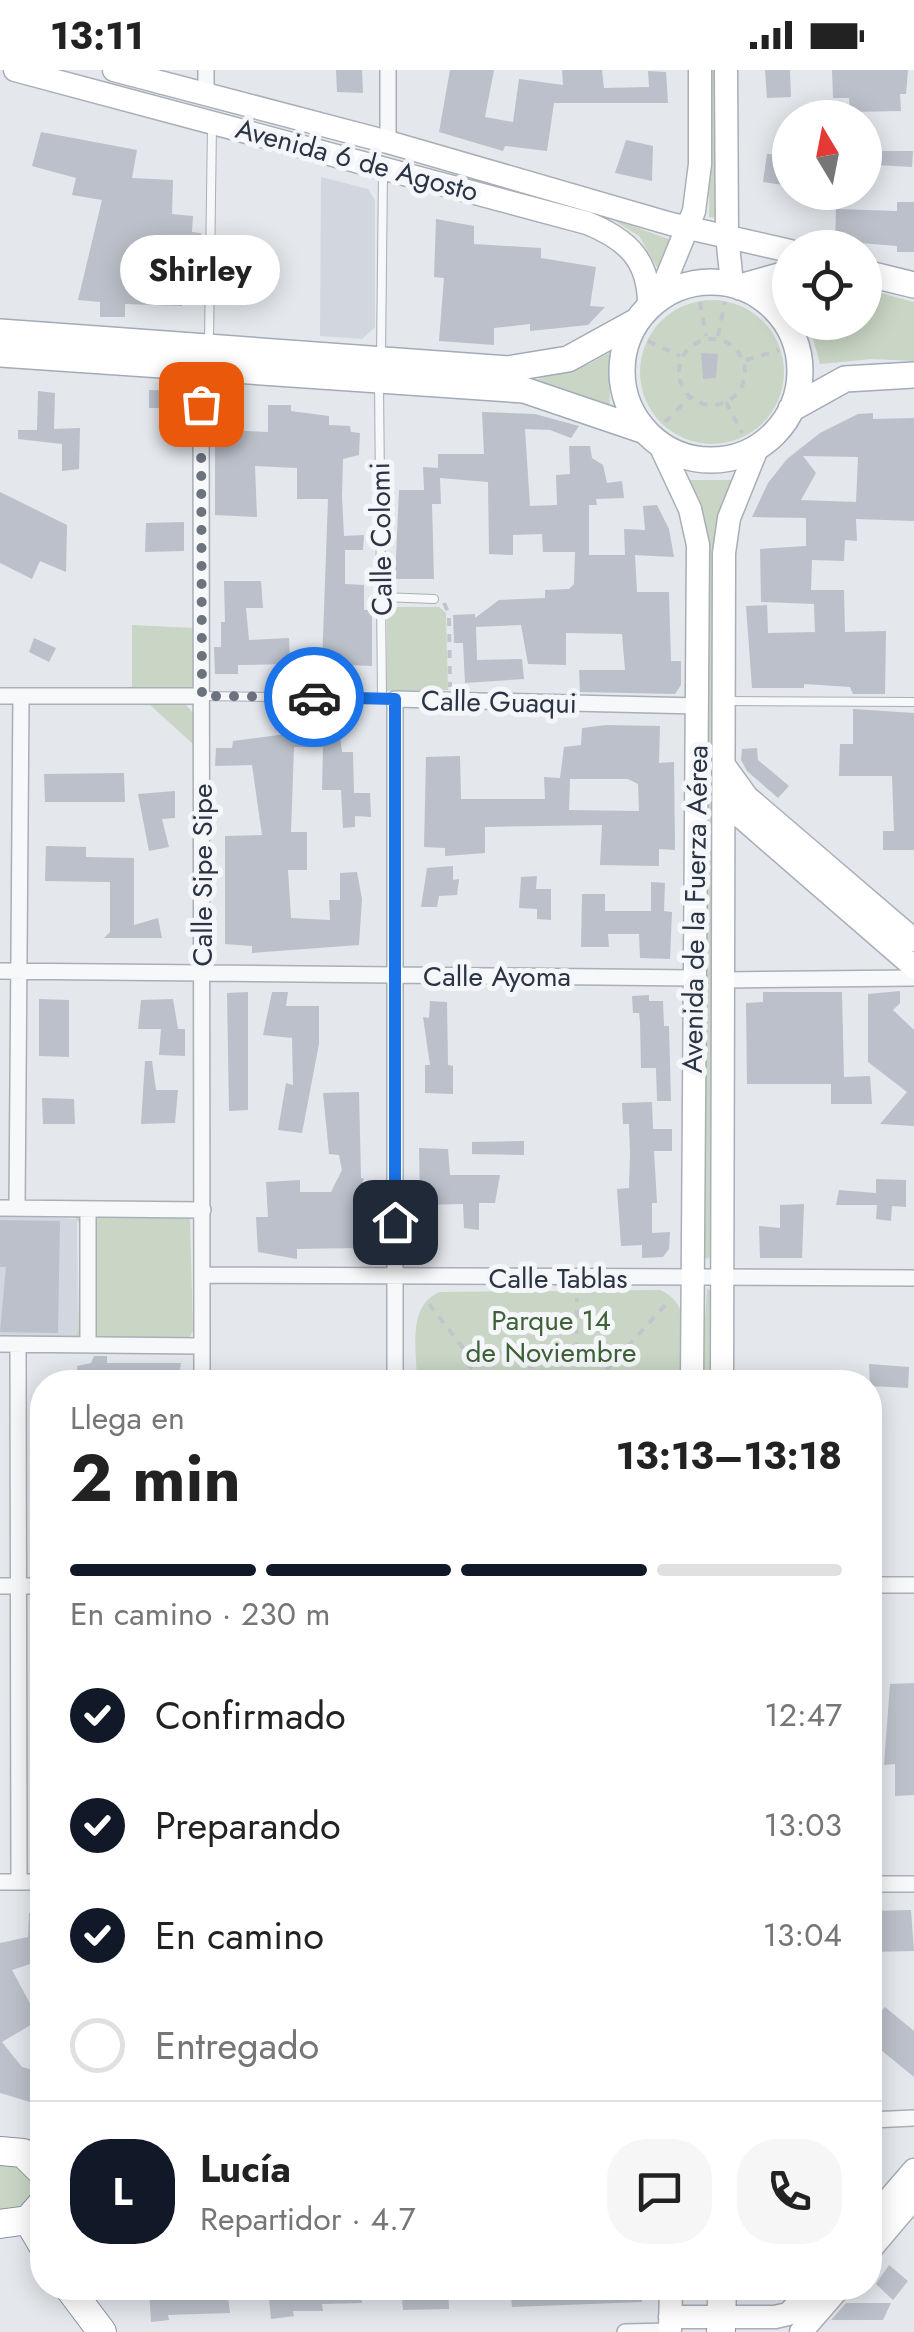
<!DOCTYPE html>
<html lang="es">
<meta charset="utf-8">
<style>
body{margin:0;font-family:Jost,sans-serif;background:#f6f6f6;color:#222;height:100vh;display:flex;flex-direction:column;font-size:38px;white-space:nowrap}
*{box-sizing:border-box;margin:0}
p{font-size:32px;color:#767676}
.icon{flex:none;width:55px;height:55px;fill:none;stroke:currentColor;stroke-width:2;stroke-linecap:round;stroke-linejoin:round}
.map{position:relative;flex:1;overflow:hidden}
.drawer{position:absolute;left:30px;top:1300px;width:852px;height:930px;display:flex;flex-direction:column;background:#fff;border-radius:40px;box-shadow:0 5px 25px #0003}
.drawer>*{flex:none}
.needle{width:65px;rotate:350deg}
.buttons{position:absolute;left:772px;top:30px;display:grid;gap:20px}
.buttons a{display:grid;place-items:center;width:110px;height:110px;border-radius:50%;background:#fff;box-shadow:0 5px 25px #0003;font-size:50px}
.pin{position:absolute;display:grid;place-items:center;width:85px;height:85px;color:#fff;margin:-42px;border-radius:20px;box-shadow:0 5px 15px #0006}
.courier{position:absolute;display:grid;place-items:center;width:100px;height:100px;margin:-50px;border:8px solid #1a73e8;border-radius:50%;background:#fff;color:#222;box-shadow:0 2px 12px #0007}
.bubble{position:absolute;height:70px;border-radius:35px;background:#fff;box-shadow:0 5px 25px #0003;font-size:32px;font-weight:700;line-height:70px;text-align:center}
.headline em{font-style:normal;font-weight:700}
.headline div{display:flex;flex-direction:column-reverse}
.headline{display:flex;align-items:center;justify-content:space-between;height:170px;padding:0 40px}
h1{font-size:65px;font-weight:700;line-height:75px}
.bar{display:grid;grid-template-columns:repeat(4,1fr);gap:15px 10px;align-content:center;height:120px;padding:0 40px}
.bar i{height:12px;border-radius:8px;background:#e0e0e0}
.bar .on{background:#111827}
.bar p{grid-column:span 4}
.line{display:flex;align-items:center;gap:25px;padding:0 40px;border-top:2px solid #e0e0e0}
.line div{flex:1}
.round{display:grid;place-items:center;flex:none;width:105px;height:105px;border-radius:40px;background:#f6f6f6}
ol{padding:0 40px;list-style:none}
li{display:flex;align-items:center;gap:30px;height:110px}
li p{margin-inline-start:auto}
li .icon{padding:10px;border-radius:50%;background:#111827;color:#fff;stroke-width:4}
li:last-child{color:#767676}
li i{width:55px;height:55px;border:5px solid #e0e0e0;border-radius:50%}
.status{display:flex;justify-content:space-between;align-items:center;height:70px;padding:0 50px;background:#fff;direction:ltr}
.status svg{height:28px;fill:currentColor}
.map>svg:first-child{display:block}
.built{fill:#d2d6de}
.green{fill:#c9d6c5}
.building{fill:#bbc0ca;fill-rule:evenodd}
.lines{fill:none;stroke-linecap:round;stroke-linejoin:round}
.lane-casing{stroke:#a9aeb7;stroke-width:10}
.street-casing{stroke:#a9aeb7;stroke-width:18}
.secondary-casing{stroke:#a9aeb7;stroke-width:25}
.primary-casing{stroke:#a3abb8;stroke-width:28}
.highway-casing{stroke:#8b94a3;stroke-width:30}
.path{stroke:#c2c5cb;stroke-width:4;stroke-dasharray:8 8;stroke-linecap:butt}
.lane{stroke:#f7f8fa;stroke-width:8}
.street{stroke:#f7f8fa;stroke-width:15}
.secondary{stroke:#fff;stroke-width:22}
.primary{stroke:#fff;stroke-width:25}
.highway{stroke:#fff;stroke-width:28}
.done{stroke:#6c737f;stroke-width:10;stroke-dasharray:0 18}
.route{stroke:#1a73e8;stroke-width:12}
.labels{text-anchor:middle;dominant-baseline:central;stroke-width:10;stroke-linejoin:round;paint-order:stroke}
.street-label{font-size:28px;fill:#2b3445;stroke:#f4f6f9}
.park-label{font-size:28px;fill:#3f6138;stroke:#f4f6f9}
</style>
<div class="status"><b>13:11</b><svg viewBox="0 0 49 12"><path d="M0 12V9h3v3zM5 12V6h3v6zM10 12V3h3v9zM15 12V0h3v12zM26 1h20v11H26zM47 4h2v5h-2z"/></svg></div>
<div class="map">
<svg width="914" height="2262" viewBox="0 0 914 2262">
<rect width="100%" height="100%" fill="#e4e7ec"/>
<path class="built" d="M321,107L368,119L375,130V257L362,269L320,266Z
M0,1145L77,1149L78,1260L74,1267L0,1268Z"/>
<path class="green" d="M710,0H719L717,148L709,147Z
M610,148L674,171L659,201L639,166Z
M865,219L914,232V291L872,289L820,294L809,253L865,252Z
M640 302a72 72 0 1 1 144 0a72 72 0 1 1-144 0Z
M609,283L610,335L531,311L589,294Z
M687,410H732L721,438L712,682L707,677V463Z
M387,537H439L446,543L448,620L387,621Z
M132,555L194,558L195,615L188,621L132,620Z
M149,634L186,635L194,644V675Z
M707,714L712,719L713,1183L708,1189L704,1187Z
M74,1145L190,1149L193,1261L189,1268L74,1267L78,1260L80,1155Z
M707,1218L712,1222L711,1312H701Z
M660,1220C695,1235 684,1279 684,1312H417C417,1282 406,1235 440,1222Z
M0,2092H18L36,2110L31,2135L0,2143Z"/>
<path class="building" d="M336,0H362L363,23L337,22Z
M450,0H494L485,47L513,52L519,9L563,15L562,0H602L604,18L649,17L648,1L666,2L668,33H554L547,81L505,76L503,81L439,62Z
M765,0H790L791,27L767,28Z
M832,0H908L906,24H900L901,41L850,42L849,28H833Z
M41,62L137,80L132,108L173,110L172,144L193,146L192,162L201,163L203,177V191L188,190L182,236L125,234V247H100V232L78,230L102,130L72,125L76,108L32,96Z
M626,70L653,76L652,111L615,103Z
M876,81H913L912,97L876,95Z
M767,84L790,85V116L763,112Z
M897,132H914V182H897V176L835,171L836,139L897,141Z
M436,149L474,156V174L541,178V188L596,197L590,236L605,237L588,255L530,261V254L494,258V275L439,271L444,208L434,207Z
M701,283L718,284L716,308L703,309Z
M230,319L229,360L268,362V335H291V341L329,346V355L350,356L351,362L360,363L359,385L343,389L342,426L344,466L364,465L363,480H345V514L364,515V540H372V596L322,594L328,429H297V398L255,396L257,447L215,445V331Z
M149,320L180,321L181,338H149Z
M38,321L55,323L54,359L80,358L79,399L62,401V374L18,369V360H37Z
M482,342L535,344L579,356L571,368L550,360L525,359L530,436L557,435L556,405L570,404L569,376H590L592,388L603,395L607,413L622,411L624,428L596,429L597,435H589V485H630H625L624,459L645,460L643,436L657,435L669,459L674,487L635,485L637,522H669L671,591H681V615L675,624L580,622L579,600H625L622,564L566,563V595L528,594L521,555L476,557L477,590L522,589L524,609L465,613L463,573H454L453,545L475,544V548L499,530L545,528V520L569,519L574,514L575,482H543L542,464L513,465V485L489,484L488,412L440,408L441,434H432L434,509H395L399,420H424L423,397L438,398V384H484Z
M873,343V349L914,348V451L856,449L857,471L845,470L844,491L812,490L811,520H844L845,562L886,561L885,624H853L850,617L804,614V618H752L746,536L767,535L768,563L815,562L814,534L761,532L760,479L806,476V448L752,447L768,413L787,389L820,363L858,344ZM803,386L858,387L856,432L801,430L816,403Z
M0,422L67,455L66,502L40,491L32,509L0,493Z
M184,452V481L145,482L146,453Z
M224,511H261L263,538H246L249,570L289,568L290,594L238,595V604H215L214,577H221V552H225Z
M34,568L56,578L49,592L29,582Z
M305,582H321V609L305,610Z
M853,639L914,643V780H883V761H894L892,706H839L840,674H853Z
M606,655L660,656L659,693L674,692L675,780L659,779V796L600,795L602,755L485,757V783L445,786V778L424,777L426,687L460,686L461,729H545L544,707L560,708L564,677L581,675L582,658ZM570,709H628L638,714L639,741L569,740Z
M339,657L342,682H353L354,723H370L371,747L355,746V757L343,758L341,720H322L323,677H294L291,762H307V800H288L291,848L330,850L329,830H340V803L357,802L362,829L359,875L252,883V876L225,874V766L262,765L252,695L215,696L216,678H232L233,671Z
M757,678L758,690L789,716L778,728L747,701L741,690L742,679Z
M124,703L125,732H45L44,704Z
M175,721V748L162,749L169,777L149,781L138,724Z
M46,776L86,777V787L134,788V855L158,848L162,868H104L110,862V812L45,811Z
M453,796V810L459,809L457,825L439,826L437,837H421L427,798Z
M537,806L536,819H551V850L537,849V839L519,838L521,807Z
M651,812L665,813L664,841L672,842L670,889L640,888L639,864H608L609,877H581L582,824H605V841H651Z
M900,921V933L893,940L914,960V1056L880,1054L907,1022L868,992V924Z
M248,922V1040L229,1041L227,923Z
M272,922H288L286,936H319V974L302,1063L278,1060L286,1013L293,1015L292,968L263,965Z
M763,922H842L844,1007L870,1006L872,1034H831V1014H747L746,933L763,932Z
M649,925V931H663L664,956H669L671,1031H657L656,998H641L640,952L639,943H633L632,926Z
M39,929L69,930V987L39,986Z
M173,929L178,959H185V986L159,985L161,959H138L141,930Z
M430,931L447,932L448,995L453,996V1024L425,1023V995H430L423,947L429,948Z
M145,991H152L156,1020H178L175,1053L141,1054Z
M359,1022L361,1108L364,1109L358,1122L359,1178L297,1179V1189L258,1182L256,1147H268L266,1112L300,1110V1122H331L342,1100L339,1085L329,1084L323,1023Z
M42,1028L74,1029L75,1054H43Z
M652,1032L653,1059H672V1081H654L657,1133H652V1163L670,1162L669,1179L663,1187L642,1188V1175L621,1176L617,1119L629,1118L630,1083L629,1054H623L622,1033Z
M524,1071V1085L472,1084V1072Z
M419,1078L448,1079L450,1105H500L495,1133H479V1160L464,1158L463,1134L420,1135Z
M876,1109L906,1110V1137L892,1136L891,1151L876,1149L877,1135H836L839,1120L876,1123Z
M804,1134L802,1188H760L759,1156L780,1158V1135Z
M0,1150L60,1151L58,1263L0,1262L6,1197H0Z
M94,1286H107V1293H181L178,1312H78L77,1296L91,1293Z
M869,1294L909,1297L908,1318L870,1316Z
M914,1613V1725L895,1726V1694L884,1695L890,1614Z
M911,1840L914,1881L870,1882V1841Z
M29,1843H42V1873L30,1872L39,1891L12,1900L39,1950L2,1972L22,1997L40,2002L37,2034L0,2023V1873L28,1867Z
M885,1937L914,1961V2007L870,1971V1954Z
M889,2195L908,2211L893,2230L876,2214Z
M149,2218H193L194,2222L227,2219L230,2243L168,2245L169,2250L151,2252Z
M268,2218H361L362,2233L322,2234L323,2241H293L294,2246L271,2249Z
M401,2218H448L449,2239L403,2240Z
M510,2218H642V2232L512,2237Z
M846,2233H891L883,2250H831Z"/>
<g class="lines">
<defs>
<path id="lane" d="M209,271L212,55
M381,285L383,104
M379,314L382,628
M382,527L434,529
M202,626L395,629
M726,631L914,632"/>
<path id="street" d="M206,0V23
M388,0V72
M201,297L202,1312
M0,626H202
M0,901L694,908
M724,910L914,908
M0,1138L203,1140
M17,1138L21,626
M88,1139V1275
M202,1205L914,1208
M0,1274L201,1276
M18,1275L19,1812
M395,1312V629L698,636
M870,1515H914
M0,1516H42
M0,1812H42
M870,1814H914
M870,2050L914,2048
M625,2262L670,2261"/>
<path id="secondary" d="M15,0L587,153C627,169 650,190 649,237
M114,0L388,72L671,154L790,181
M726,0L727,165L732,214
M658,229L694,141L700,94V0
M659,373L690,439L698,475L692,1312
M726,698L747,727L914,870
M726,724L740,746L914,897
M722,1312L724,483L729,448L758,376
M870,2151L914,2100
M870,2180L914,2128
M670,2247H775L788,2244L813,2218
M670,2259L671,2218
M801,2262L839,2218"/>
<path id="primary" d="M865,203L914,215
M622 301a89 89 0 1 1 178 0a89 89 0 1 1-178 0Z
M740,217L790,203
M0,262L508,299L568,289L637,251
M0,284L524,320L645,361
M791,339L845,309L914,305"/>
<path id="highway" d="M0,2081L23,2083L42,2102
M28,2150L42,2174
M0,2154L28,2150L42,2134
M69,2218L102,2262
M721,2262L722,2218"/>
</defs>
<use href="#lane" class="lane-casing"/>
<use href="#street" class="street-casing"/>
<use href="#secondary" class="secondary-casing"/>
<use href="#primary" class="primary-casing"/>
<use href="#highway" class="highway-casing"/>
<path class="path" d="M700,232L706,266
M718,266L725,232
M679 302a33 33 0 1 1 66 0a33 33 0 1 1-66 0Z
M648,271L680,286
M746,290L779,280
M726,332L742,363
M665,352L690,327
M444,533L449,544L450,617
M429,1234L474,1292
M461,1312L474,1292L499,1282L568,1312
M576,1312L577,1228
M595,1312L669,1231"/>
<use href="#lane" class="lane"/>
<use href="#street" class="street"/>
<use href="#secondary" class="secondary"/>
<use href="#primary" class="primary"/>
<use href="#highway" class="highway"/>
</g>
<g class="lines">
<path class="done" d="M201,334L202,626L314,627"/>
<path class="route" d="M314,627L395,629V1152"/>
</g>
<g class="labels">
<g class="street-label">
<text transform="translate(357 90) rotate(15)">Avenida 6 de Agosto</text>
<text transform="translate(381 469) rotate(-91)">Calle Colomi</text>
<text transform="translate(499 632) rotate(1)">Calle Guaqui</text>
<text transform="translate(202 805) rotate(-90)">Calle Sipe Sipe</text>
<text transform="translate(695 839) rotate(-89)">Avenida de la Fuerza Aérea</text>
<text x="497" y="906">Calle Ayoma</text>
<text x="558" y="1208">Calle Tablas</text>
</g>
<g class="park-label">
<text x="551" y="1250">Parque 14<tspan x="551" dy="32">de Noviembre</tspan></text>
</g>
</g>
</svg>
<div class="buttons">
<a><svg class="needle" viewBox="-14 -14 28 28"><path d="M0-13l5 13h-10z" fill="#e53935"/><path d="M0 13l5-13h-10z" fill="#767676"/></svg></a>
<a><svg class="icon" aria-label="locate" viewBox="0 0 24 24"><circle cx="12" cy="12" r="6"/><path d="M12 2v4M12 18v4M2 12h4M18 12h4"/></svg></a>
</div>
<div class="pin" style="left:201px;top:334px;background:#ea580c"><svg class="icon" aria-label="bag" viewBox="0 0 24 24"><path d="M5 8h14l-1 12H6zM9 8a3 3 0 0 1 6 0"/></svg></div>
<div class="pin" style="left:395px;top:1152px;background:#1f2937"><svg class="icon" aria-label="home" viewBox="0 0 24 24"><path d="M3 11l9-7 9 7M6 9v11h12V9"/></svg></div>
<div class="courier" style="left:314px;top:627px"><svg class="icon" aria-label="car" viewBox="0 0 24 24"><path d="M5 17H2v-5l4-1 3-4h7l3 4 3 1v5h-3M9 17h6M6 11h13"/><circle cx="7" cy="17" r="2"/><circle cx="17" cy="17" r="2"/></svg></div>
<div class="bubble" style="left:120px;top:165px;width:160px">Shirley</div>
<section class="drawer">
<div class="headline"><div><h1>2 min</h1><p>Llega en</p></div><em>13:13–13:18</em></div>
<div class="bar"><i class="on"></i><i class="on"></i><i class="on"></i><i></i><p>En camino · 230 m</p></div>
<ol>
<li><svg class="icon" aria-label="check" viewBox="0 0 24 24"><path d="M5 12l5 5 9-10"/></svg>Confirmado<p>12:47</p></li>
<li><svg class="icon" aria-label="check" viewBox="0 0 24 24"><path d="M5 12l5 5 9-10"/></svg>Preparando<p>13:03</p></li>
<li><svg class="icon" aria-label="check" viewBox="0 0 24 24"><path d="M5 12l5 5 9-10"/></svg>En camino<p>13:04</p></li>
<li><i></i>Entregado</li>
</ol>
<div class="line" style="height:180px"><b class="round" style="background:#111827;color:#fff">L</b><div><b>Lucía</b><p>Repartidor · 4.7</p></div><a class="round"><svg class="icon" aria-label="chat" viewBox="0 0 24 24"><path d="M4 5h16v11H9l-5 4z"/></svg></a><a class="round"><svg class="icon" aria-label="phone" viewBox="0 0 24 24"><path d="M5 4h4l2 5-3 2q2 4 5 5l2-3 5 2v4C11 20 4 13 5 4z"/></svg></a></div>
</section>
</div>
